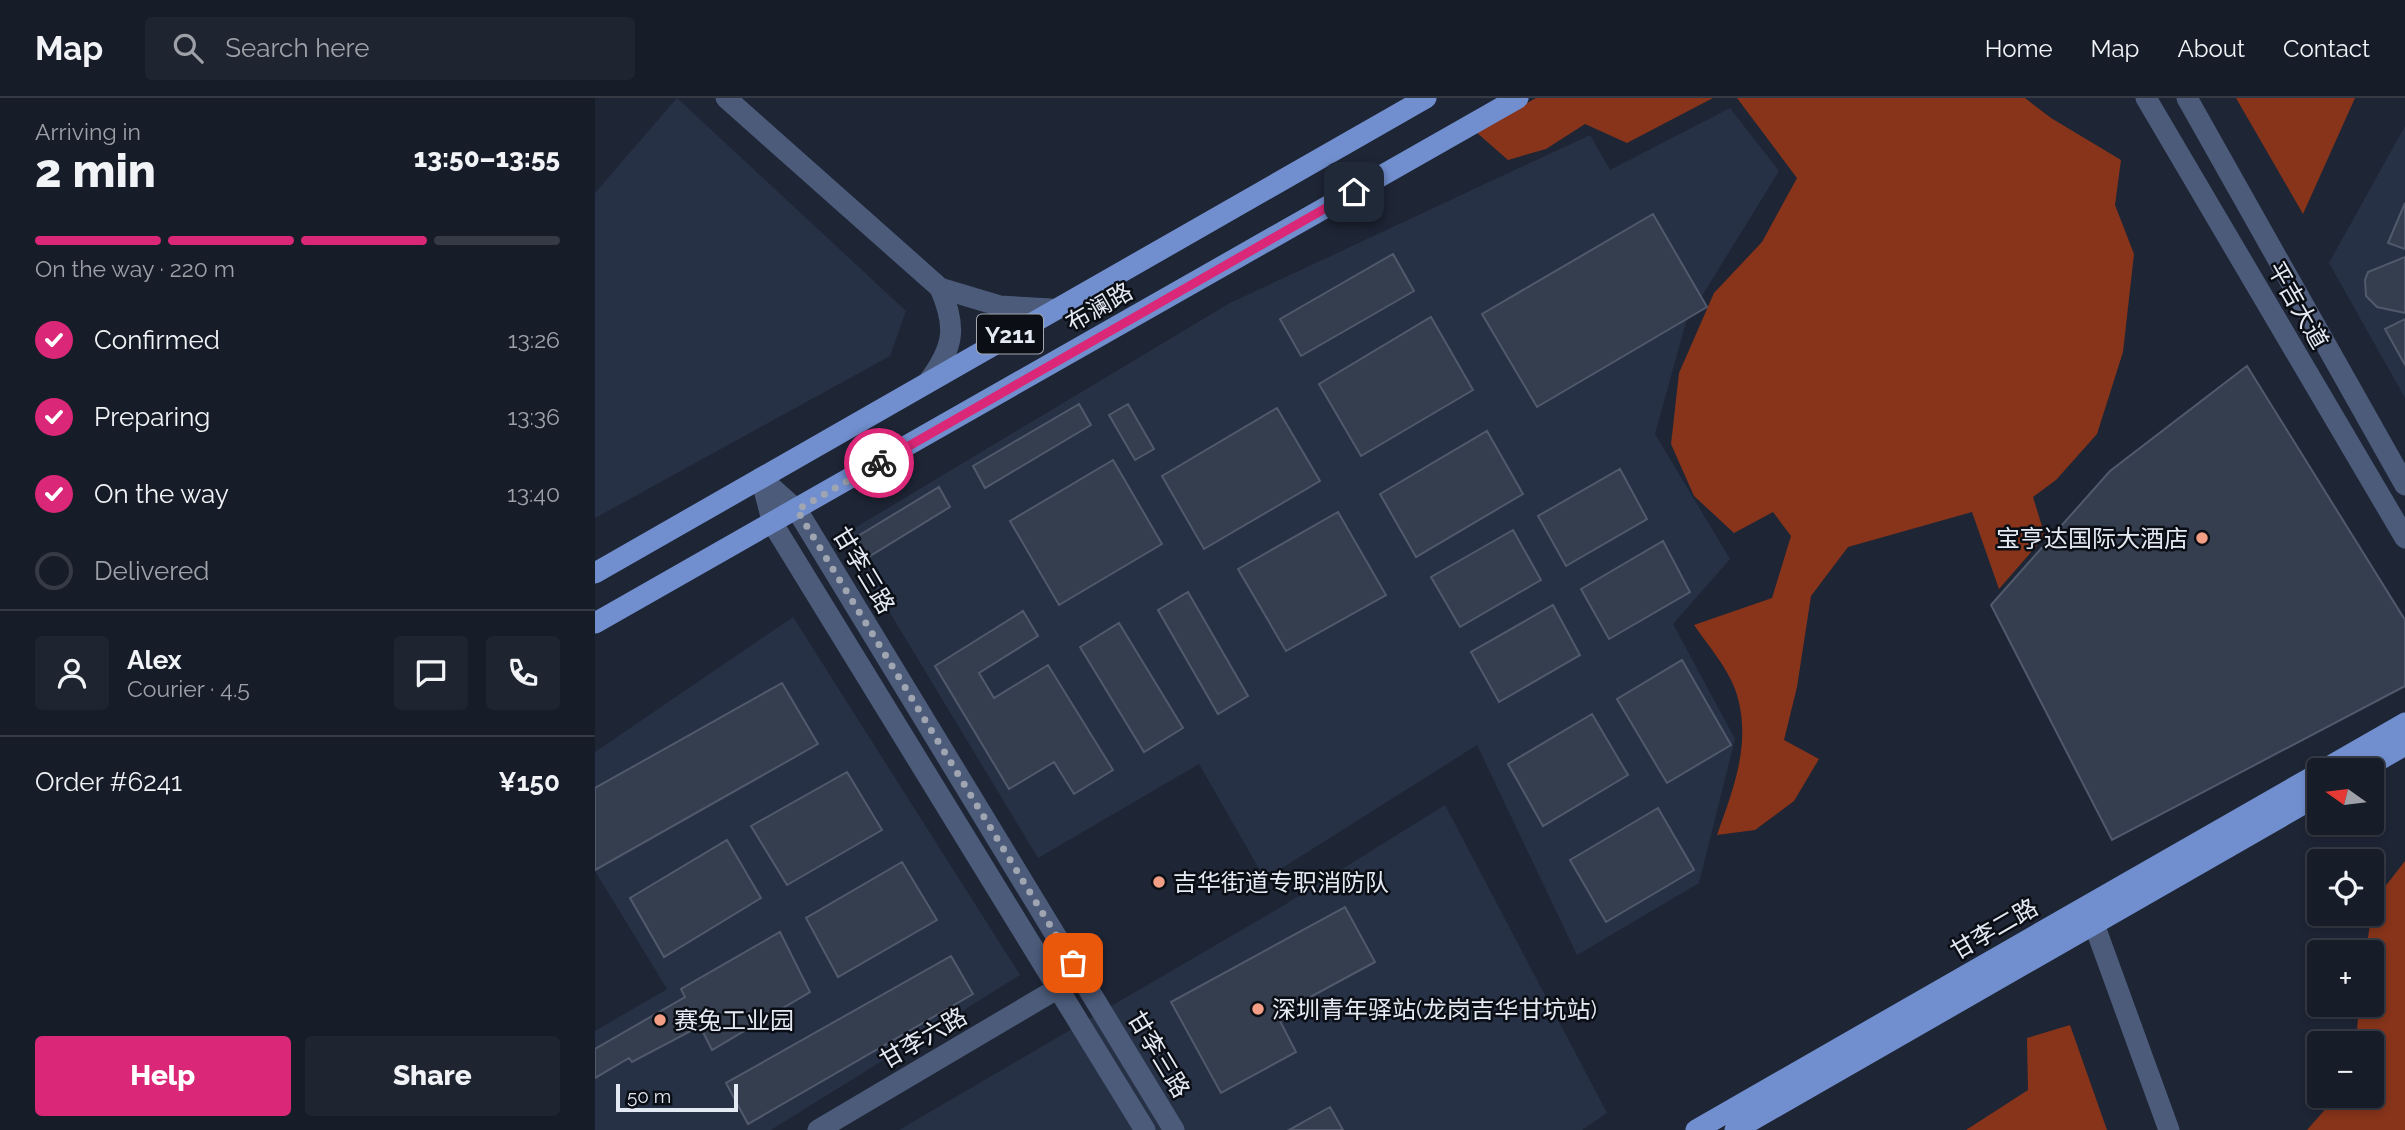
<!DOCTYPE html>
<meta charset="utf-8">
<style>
body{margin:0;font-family:Raleway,"Noto Sans SC",sans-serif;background:#1f2530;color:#f1f3f6;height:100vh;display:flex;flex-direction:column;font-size:26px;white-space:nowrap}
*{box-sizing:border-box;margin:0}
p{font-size:23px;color:#9ea1a8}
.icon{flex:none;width:38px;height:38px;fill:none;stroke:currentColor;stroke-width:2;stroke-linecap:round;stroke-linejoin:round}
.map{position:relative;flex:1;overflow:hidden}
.drawer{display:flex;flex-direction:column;background:#161c28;width:595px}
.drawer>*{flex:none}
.needle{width:46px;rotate:284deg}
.fabs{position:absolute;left:1712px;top:660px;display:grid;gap:14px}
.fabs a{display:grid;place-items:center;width:77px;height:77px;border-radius:7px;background:#161c28;box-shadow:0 4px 10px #0003,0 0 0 2px #353a45;font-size:35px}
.scale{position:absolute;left:21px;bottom:18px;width:122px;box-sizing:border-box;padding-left:7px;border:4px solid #e4eaf4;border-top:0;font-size:19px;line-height:24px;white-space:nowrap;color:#e4eaf4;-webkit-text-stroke:5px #0b0e15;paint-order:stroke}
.pin{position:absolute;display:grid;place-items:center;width:60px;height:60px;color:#fff;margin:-30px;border-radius:14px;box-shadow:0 4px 10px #0006}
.courier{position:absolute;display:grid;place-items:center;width:70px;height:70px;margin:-35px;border:5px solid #db2777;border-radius:50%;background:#fff;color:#222;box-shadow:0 2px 9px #0007}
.headline em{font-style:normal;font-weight:800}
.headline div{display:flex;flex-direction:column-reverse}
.headline{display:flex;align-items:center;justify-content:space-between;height:119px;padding:0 35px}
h1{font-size:46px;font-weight:800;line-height:52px}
.bar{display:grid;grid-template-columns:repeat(4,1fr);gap:10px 7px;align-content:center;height:84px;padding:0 35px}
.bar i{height:9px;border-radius:5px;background:#353a45}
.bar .active{background:#db2777}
.bar p{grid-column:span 4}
.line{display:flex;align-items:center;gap:18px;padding:0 35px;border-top:2px solid #353a45}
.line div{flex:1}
.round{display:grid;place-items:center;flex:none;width:74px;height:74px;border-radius:7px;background:#1f2530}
ol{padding:0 35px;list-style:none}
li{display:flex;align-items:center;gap:21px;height:77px}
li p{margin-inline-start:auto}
li .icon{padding:7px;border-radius:50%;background:#db2777;color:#fff;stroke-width:4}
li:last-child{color:#9ea1a8}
li i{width:38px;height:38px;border:4px solid #353a45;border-radius:50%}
.action{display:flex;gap:14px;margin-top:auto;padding:14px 35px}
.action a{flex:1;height:80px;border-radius:7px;background:#db2777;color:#fff;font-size:28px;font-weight:800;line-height:80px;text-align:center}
.action a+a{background:#1f2530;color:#f1f3f6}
header{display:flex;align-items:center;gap:42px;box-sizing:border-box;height:98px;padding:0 35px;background:#161c28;border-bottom:2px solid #353a45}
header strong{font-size:33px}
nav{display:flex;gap:38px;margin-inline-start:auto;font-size:24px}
.search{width:490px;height:63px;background:#1f2530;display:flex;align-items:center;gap:18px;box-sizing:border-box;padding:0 24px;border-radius:7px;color:#9ea1a8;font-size:26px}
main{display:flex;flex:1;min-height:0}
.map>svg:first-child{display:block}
.built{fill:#273146}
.forest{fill:#87341a}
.building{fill:#353e4f;stroke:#515a6c;stroke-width:2}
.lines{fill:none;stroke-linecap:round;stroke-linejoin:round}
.minor{stroke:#4c5b7a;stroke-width:21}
.major{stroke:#718fcf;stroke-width:21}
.done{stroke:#9fa5b1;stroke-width:7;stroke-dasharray:0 12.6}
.route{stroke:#db2777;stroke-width:9}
.poi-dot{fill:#f39f85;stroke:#0b0e15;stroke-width:2.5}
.labels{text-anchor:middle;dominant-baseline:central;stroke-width:5;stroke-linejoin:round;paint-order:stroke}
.shield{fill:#0b0e15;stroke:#a3a8b1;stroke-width:2}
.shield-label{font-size:23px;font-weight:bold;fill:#e4eaf4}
.street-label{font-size:24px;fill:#e4eaf4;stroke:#0b0e15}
.poi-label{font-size:24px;fill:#e4eaf4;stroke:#0b0e15;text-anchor:start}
</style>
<header>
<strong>Map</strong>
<div class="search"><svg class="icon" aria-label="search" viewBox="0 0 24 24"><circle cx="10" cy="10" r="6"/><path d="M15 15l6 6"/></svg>Search here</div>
<nav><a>Home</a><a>Map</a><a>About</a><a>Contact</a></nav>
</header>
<main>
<section class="drawer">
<div class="headline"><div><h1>2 min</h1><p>Arriving in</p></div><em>13:50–13:55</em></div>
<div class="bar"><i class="active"></i><i class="active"></i><i class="active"></i><i></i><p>On the way · 220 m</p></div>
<ol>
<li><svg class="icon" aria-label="check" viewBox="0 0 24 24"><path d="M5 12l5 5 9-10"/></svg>Confirmed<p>13:26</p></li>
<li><svg class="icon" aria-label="check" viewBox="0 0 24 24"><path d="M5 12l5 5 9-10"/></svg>Preparing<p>13:36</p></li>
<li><svg class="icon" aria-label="check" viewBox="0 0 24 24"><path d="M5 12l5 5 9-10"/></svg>On the way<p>13:40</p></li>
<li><i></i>Delivered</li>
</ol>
<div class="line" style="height:126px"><a class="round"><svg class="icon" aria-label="person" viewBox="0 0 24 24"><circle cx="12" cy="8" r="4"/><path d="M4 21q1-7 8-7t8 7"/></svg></a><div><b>Alex</b><p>Courier · 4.5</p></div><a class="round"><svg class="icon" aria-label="chat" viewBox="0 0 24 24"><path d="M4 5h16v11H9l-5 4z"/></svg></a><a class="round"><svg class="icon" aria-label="phone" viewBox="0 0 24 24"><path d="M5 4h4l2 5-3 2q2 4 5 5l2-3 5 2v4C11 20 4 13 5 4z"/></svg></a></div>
<div class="line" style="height:91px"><div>Order #6241</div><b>¥150</b></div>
<div class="action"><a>Help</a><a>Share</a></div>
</section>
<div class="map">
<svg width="1810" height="1032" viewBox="0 0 1810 1032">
<rect width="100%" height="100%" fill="#1e2535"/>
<path class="built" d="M82,0L311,213L295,258L0,420V95Z
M1135,10L1184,73L1091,224L1060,336L1135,461L1078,526L1140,641L1104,785L982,857L882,647L670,781L604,666L443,760L248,437L635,205L995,37L1015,72Z
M1810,28V300L1734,165Z
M198,519L425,877L176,1032H0V933L72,891L0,773V654Z
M850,707L1012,1015L987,1032H304L686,809Z"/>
<path class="forest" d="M941,0H1118L1032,45L990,26L951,51L913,62L881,34Z
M1142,0H1430L1456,20L1526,62L1520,107L1539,156L1528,254L1502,336L1461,382L1438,399L1450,438L1404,491L1377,414L1253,449L1216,498L1202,589L1189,642L1224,661L1199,703L1160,732L1122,737C1139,689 1158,642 1140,591C1132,569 1112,546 1099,527L1177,500L1196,438L1178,414L1139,435L1099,398L1076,346L1084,275L1119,195L1167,144L1202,80Z
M1641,0H1760L1708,116Z
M1810,763V1032H1712L1742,998H1776V945H1761L1764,907L1776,906V854H1771L1778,804Z
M1475,927L1512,1032H1371L1433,992L1432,940Z"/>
<path class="building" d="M1810,105V151L1793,145Z
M1058,116L1112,209L942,309L887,216Z
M798,156L819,193L706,258L685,221Z
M1810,159V215L1782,209L1771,198L1770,182L1773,174Z
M836,219L878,292L766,358L724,286Z
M1810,221V267L1790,231Z
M1652,268L1810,522V588L1517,742L1396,507L1515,373Z
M484,306L496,327L390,390L378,368Z
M533,306L559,351L540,362L514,317Z
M682,310L725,383L609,451L567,378Z
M892,333L928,396L821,459L785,396Z
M518,362L567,446L464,507L415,423Z
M1025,371L1052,421L971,468L943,418Z
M344,389L355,409L270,461L258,441Z
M743,414L791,497L691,553L643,471Z
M918,432L946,482L865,529L836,479Z
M1068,443L1095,494L1014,541L986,491Z
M593,494L653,598L623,616L563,512Z
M958,507L985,557L904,604L876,554Z
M428,513L443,538L384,575L399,600L453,567L518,672L479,696L459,664L414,691L340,568Z
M524,525L588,630L549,654L485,549Z
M1087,562L1136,647L1072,685L1022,601Z
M187,585L223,646L0,772V690Z
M997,616L1033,677L948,728L913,666Z
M252,674L287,732L192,787L156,728Z
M1063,710L1099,772L1011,824L975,762Z
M132,742L166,800L69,859L35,800Z
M307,764L342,822L243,879L211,820Z
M750,809L780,864L682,917L701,954L626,995L576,904Z
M185,834L215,894L117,952L105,928L37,964L34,960L0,980V951L90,899L86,891Z
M356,858L378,896L153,1026L131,985Z
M735,1009L748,1032H694Z"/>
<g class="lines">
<path class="minor" d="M131,0L345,190L405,208L456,211
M1551,0L1810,440
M1592,0L1810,387
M334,283C359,249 362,229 345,190
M166,380L202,412L579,1032
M166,380L178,426L550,1032
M1499,826L1574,1032
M223,1032L460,892"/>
<path class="major" d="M0,475L831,0
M0,525L923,0
M1728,672L1810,625
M1767,672L1810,647
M1101,1032L1724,675
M1140,1032L1724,697"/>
</g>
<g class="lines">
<path class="done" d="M284,365L202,412L478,865"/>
<path class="route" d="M284,365L759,94"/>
</g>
<g class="poi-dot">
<circle cx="1607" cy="440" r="7"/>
<circle cx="564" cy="784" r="7"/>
<circle cx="663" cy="911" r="7"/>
<circle cx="65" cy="922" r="7"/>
</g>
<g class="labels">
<rect class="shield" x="382" y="216.5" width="66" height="39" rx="5"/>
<g class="shield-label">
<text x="415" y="236">Y211</text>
</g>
<g class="street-label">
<text transform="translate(1703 207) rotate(60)">平吉大道</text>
<text transform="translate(504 209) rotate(-30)">布澜路</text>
<text transform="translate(269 472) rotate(59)">甘李三路</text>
<text transform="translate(1399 831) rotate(-30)">甘李二路</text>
<text transform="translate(328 940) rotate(-30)">甘李六路</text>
<text transform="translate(564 956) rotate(59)">甘李三路</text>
</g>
<g class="poi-label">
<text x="1593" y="440" text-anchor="end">宝亨达国际大酒店</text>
<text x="578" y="784">吉华街道专职消防队</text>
<text x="677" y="911">深圳青年驿站(龙岗吉华甘坑站)</text>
<text x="79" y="922">赛兔工业园</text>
</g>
</g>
</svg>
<div class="fabs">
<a><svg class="needle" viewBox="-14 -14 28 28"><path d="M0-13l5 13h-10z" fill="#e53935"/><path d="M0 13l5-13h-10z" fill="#9ea1a8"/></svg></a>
<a><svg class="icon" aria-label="locate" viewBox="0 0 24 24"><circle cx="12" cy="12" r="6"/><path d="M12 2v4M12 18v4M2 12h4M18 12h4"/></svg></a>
<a>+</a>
<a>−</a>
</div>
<div class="scale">50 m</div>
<div class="pin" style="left:478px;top:865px;background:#ea580c"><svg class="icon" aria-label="bag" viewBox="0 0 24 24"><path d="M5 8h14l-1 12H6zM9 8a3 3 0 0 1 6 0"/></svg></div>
<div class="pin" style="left:759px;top:94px;background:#1f2937"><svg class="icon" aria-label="home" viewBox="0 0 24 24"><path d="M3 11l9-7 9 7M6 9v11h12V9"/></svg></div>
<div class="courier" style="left:284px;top:365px"><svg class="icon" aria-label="bike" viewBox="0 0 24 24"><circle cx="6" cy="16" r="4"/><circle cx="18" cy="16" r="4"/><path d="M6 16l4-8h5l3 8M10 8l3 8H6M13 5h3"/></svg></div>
</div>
</main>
